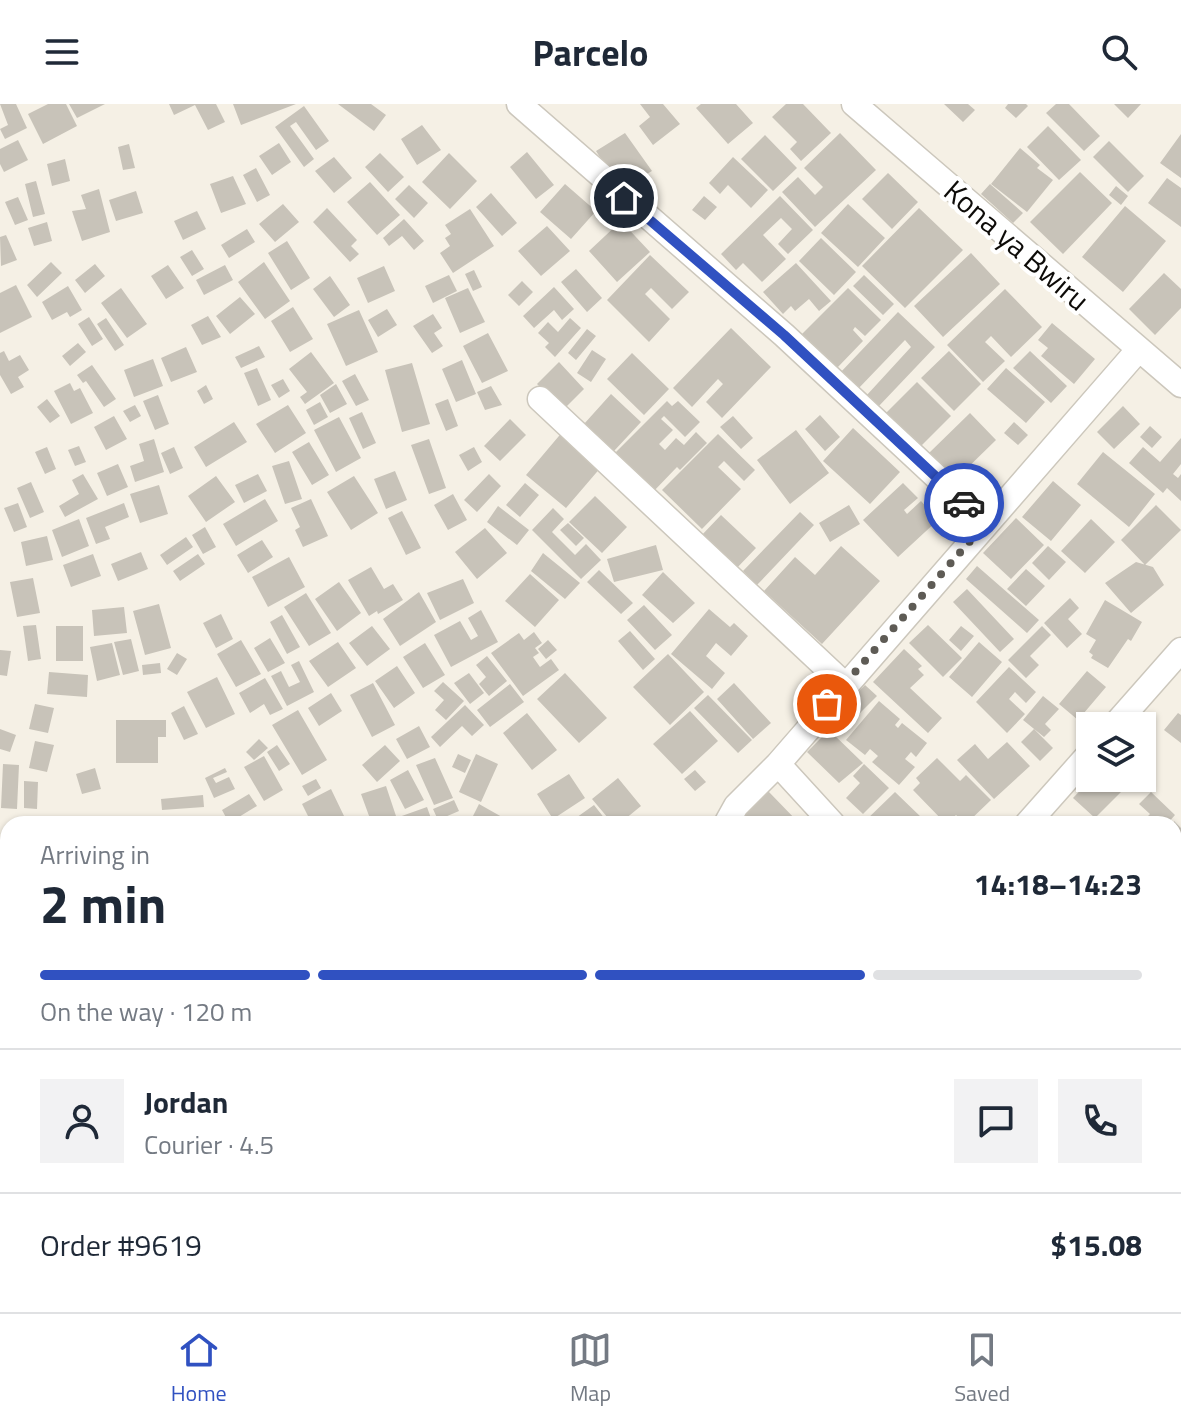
<!DOCTYPE html>
<meta charset="utf-8">
<style>
body{margin:0;font-family:"Titillium Web",sans-serif;background:#f2f2f3;color:#1f2937;height:100vh;display:flex;flex-direction:column;font-size:30px;white-space:nowrap}
*{box-sizing:border-box;margin:0}
p{font-size:26px;color:#747a83}
.icon{flex:none;width:44px;height:44px;fill:none;stroke:currentColor;stroke-width:2;stroke-linecap:round;stroke-linejoin:round}
.map{position:relative;flex:1;overflow:hidden}
.details{position:absolute;left:0px;top:712px;width:1182px;height:496px;display:flex;flex-direction:column;background:#fff;border-radius:24px 24px 0 0;box-shadow:0 2px 6px #0004}
.details>*{flex:none}
.controls{position:absolute;left:1076px;top:608px;display:grid;gap:16px}
.controls a{display:grid;place-items:center;width:80px;height:80px;border-radius:0px;background:#fff;box-shadow:0 2px 6px #0004;font-size:40px}
.pin{position:absolute;display:grid;place-items:center;width:68px;height:68px;color:#fff;margin:-34px;border:4px solid #fff;border-radius:50%;box-shadow:0 2px 8px #0007}
.courier{position:absolute;display:grid;place-items:center;width:80px;height:80px;margin:-40px;border:6px solid #3051c1;border-radius:50%;background:#fff;color:#222;box-shadow:0 2px 10px #0007}
.overview em{font-style:normal;font-weight:700}
.overview div{display:flex;flex-direction:column-reverse}
.overview{display:flex;align-items:center;justify-content:space-between;height:136px;padding:0 40px}
h1{font-size:52px;font-weight:700;line-height:60px}
.bar{display:grid;grid-template-columns:repeat(4,1fr);gap:12px 8px;align-content:center;height:96px;padding:0 40px}
.bar i{height:10px;border-radius:6px;background:#e0e1e3}
.bar .current{background:#3051c1}
.bar p{grid-column:span 4}
.line{display:flex;align-items:center;gap:20px;padding:0 40px;border-top:2px solid #e0e1e3}
.line div{flex:1}
.round{display:grid;place-items:center;flex:none;width:84px;height:84px;border-radius:0px;background:#f2f2f3}
header{display:flex;justify-content:space-between;align-items:center;height:104px;padding:0 40px;background:#fff;font-size:36px;font-weight:700}
.tabs{display:flex;justify-content:space-around;align-items:center;height:112px;border-top:2px solid #e0e1e3;background:#fff;font-size:22px;color:#747a83}
.tabs a{display:grid;justify-items:center;gap:4px}
.tabs .current{color:#3051c1}
.map>svg:first-child{display:block}
.building{fill:#c8c3b9}
.lines{fill:none;stroke-linecap:round;stroke-linejoin:round}
.minor-casing{stroke:#ccc7bc;stroke-width:27}
.minor{stroke:#fff;stroke-width:24}
.done{stroke:#5e5b55;stroke-width:8;stroke-dasharray:0 14.4}
.route{stroke:#3051c1;stroke-width:10}
.labels{text-anchor:middle;dominant-baseline:central;stroke-width:8;stroke-linejoin:round;paint-order:stroke}
.street-label{font-size:30px;fill:#0d0b08;stroke:#fff}
</style>
<header><svg class="icon" aria-label="menu" viewBox="0 0 24 24"><path d="M4 6h16M4 12h16M4 18h16"/></svg>Parcelo<svg class="icon" aria-label="search" viewBox="0 0 24 24"><circle cx="10" cy="10" r="6"/><path d="M15 15l6 6"/></svg></header>
<div class="map">
<svg width="1181" height="1208" viewBox="0 0 1181 1208">
<rect width="100%" height="100%" fill="#f5f0e5"/>
<path class="building" d="M0,0H16L27,24L5,35L0,25L8,21Z
M48,0H66L77,22L43,40L28,10Z
M69,0H105L77,14Z
M169,0H216L225,18L208,26L195,1L174,11Z
M233,0H296L241,21Z
M338,0H371L386,11L374,27Z
M640,0H663L680,20L653,41L639,22L650,13Z
M701,0H736L753,19L728,40L696,4Z
M786,0H803L831,29L801,57L790,45L797,38L772,13Z
M944,0H968L975,6L963,18Z
M1008,0H1026L1028,2L1016,14L1005,4Z
M1056,0H1069L1100,32L1084,47L1046,9Z
M1114,0H1141L1128,14Z
M304,2L329,37L316,46L296,18L290,22L314,55L304,63L275,23Z
M422,21L441,46L417,61L401,35Z
M1048,22L1081,56L1059,76L1027,43Z
M625,29L652,67L630,80L620,62L610,69L596,47Z
M840,29L876,66L815,123L782,88L798,73L815,91L823,83L804,64Z
M1181,30V74L1160,59Z
M765,31L797,64L773,87L741,55Z
M18,36L28,56L4,68L0,60V45Z
M1109,37L1144,72L1128,88L1093,53Z
M279,39L291,58L272,71L259,52Z
M129,40L135,64L123,66L118,43Z
M1020,44L1040,61L1037,64L1053,76L1027,108L991,80Z
M527,48L554,81L536,95L510,63Z
M380,49L404,73L388,88L365,63Z
M449,49L477,77L450,105L422,78Z
M334,53L352,74L334,89L315,67Z
M733,53L768,86L751,104L728,81L720,90L709,79Z
M65,55L70,77L52,82L47,60Z
M256,64L270,91L257,98L243,71Z
M1080,68L1112,99L1063,150L1030,118Z
M888,69L918,98L892,125L862,95Z
M233,72L246,100L221,109L210,80Z
M1167,74L1181,84V123L1148,99Z
M36,77L45,110L33,113L25,80Z
M370,78L400,111L377,131L347,98Z
M565,80L596,107L571,135L540,108Z
M990,80L1023,109L1013,119L981,90Z
M409,81L428,99L414,114L395,95Z
M1116,82L1128,92L1121,101L1109,91Z
M99,85L110,128L82,137L72,107L86,105L81,91Z
M136,87L143,109L116,117L109,96Z
M491,89L517,119L502,132L476,103Z
M704,92L717,103L705,116L692,106Z
M780,92L813,126L788,150L778,140L792,125L781,114L763,131L786,155L762,178L743,159L736,166L721,150Z
M18,93L28,116L15,121L5,98Z
M283,100L299,118L275,138L259,120Z
M848,100L885,134L858,163L821,129Z
M1125,102L1166,137L1123,188L1082,153Z
M327,104L357,136L351,142L359,150L350,158L313,118Z
M919,104L963,146L905,204L862,162Z
M470,105L494,142L453,169L440,149L450,142L445,134L451,130L445,121Z
M197,107L206,125L183,136L174,117Z
M404,115L424,137L414,146L402,132L389,142L383,134Z
M621,117L650,148L617,178L589,147Z
M47,118L52,137L34,142L28,124Z
M547,122L570,147L541,172L518,147Z
M247,125L255,138L229,154L221,141Z
M6,131L17,156L1,162L0,133Z
M821,134L856,168L834,191L799,157Z
M287,137L310,174L291,186L268,149Z
M192,146L204,165L192,172L180,153Z
M971,149L1000,180L943,233L914,202Z
M650,151L689,188L672,205L651,184L645,190L670,215L649,238L607,196Z
M51,158L62,169L37,193L27,181Z
M264,158L290,197L265,215L238,178Z
M796,159L831,197L819,207L809,195L795,207L791,202L783,210L763,188Z
M95,160L105,172L85,189L75,176Z
M168,161L184,184L166,195L151,172Z
M225,161L233,176L204,191L196,176Z
M384,162L395,187L368,199L357,174Z
M576,165L602,194L587,208L561,178Z
M474,166L482,183L473,187L465,170Z
M1164,169L1181,185V204L1155,231L1129,205Z
M449,171L457,187L433,199L425,182Z
M864,171L894,200L883,211L853,182Z
M330,172L350,201L334,213L313,185Z
M522,177L533,188L519,202L508,191Z
M16,181L32,213L0,229V189Z
M68,182L82,206L70,213L67,208L52,216L42,198Z
M554,183L574,205L562,216L554,206L534,224L523,212Z
M121,184L147,220L127,234L101,199Z
M468,184L485,218L460,229L445,194Z
M848,184L881,216L865,232L855,223L853,226L863,237L837,264L802,230Z
M1005,185L1042,223L1011,253L991,232L985,238L1005,257L983,278L947,241Z
M240,193L255,210L230,230L216,212Z
M293,203L313,235L290,248L271,217Z
M387,205L397,221L378,233L368,216Z
M359,206L378,248L346,262L327,220Z
M898,208L935,243L878,303L866,292L911,243L905,236L857,286L839,270Z
M433,210L442,224L434,229L443,242L432,249L413,222Z
M208,212L221,233L202,241L191,221Z
M89,213L103,235L92,242L78,220Z
M106,214L124,241L115,247L97,220Z
M570,214L581,224L555,253L545,243L549,239L538,229L548,218L558,228Z
M1052,219L1095,255L1074,280L1041,252L1048,244L1038,236Z
M731,224L771,263L722,314L706,298L723,280L718,275L692,303L673,284Z
M587,225L596,232L576,256L568,249Z
M488,229L508,267L482,279L463,242Z
M78,239L86,248L70,262L62,252Z
M259,242L265,253L241,264L235,253Z
M186,243L197,268L171,278L161,254Z
M592,246L606,255L591,278L577,269Z
M4,247L9,257L20,251L29,266L18,273L24,283L11,290L0,271V249Z
M949,247L981,280L954,307L921,274Z
M1030,247L1067,282L1051,299L1013,264Z
M311,248L334,279L305,300L300,293L307,288L289,265Z
M632,249L669,285L644,311L607,275Z
M153,255L163,282L134,293L124,266Z
M462,256L476,290L456,298L442,265Z
M559,258L584,285L563,306L537,280Z
M412,259L430,320L402,328L385,266Z
M92,261L116,295L104,303L86,277L83,279L77,271Z
M257,264L271,296L258,302L244,269Z
M1006,264L1045,298L1026,319L987,285Z
M355,270L369,296L356,302L342,277Z
M283,275L290,287L279,294L271,281Z
M917,278L951,312L919,344L885,310Z
M70,279L74,287L80,284L93,309L71,320L54,287Z
M336,280L347,300L330,309L320,291Z
M206,281L213,295L204,300L197,287Z
M491,282L502,301L485,306L477,288Z
M611,290L641,318L614,347L584,320Z
M158,291L169,320L155,326L143,297Z
M47,295L60,312L50,319L37,303Z
M448,295L458,322L446,327L435,300Z
M667,297L672,302L678,297L700,318L685,333L664,312L661,315L673,326L659,340L665,346L676,334L684,341L696,328L707,339L680,366L677,363L652,389L613,351Z
M320,298L328,313L314,321L306,306Z
M135,301L141,312L130,318L123,307Z
M288,301L306,329L275,349L256,320Z
M1123,302L1140,320L1114,345L1097,328Z
M362,308L376,339L363,345L349,314Z
M970,309L996,336L955,376L929,349Z
M820,311L840,333L825,347L805,325Z
M114,312L127,335L106,346L94,323Z
M733,312L753,334L741,345L720,323Z
M339,313L361,354L336,368L314,326Z
M510,315L526,331L500,357L484,342Z
M234,318L247,338L206,363L194,343Z
M1014,318L1028,331L1018,341L1004,329Z
M1150,322L1162,333L1152,344L1140,333Z
M853,324L900,368L870,400L823,357Z
M564,326L602,362L566,404L526,371Z
M796,326L829,369L790,400L757,356Z
M718,330L755,366L744,377L724,357L718,363L741,385L702,425L662,386Z
M1181,334V360L1173,370L1178,374L1181,370V397L1167,384L1163,389L1129,359L1143,343L1160,358Z
M154,335L164,368L135,378L130,362L144,357L139,340Z
M429,335L446,384L429,390L411,341Z
M309,338L329,371L312,381L292,348Z
M79,342L86,358L75,362L68,346Z
M47,343L56,365L45,370L35,348Z
M174,343L183,364L170,370L161,349Z
M474,343L482,358L468,367L459,351Z
M1103,348L1155,390L1129,423L1077,380Z
M289,357L302,395L285,400L272,362Z
M118,360L128,383L107,392L97,369Z
M395,367L407,396L386,405L374,375Z
M83,370L98,395L65,413L59,402L79,390L72,376Z
M258,370L267,387L244,399L235,381Z
M489,370L501,382L477,408L464,396Z
M216,372L235,398L206,418L188,392Z
M354,372L378,409L351,426L327,388Z
M1053,377L1081,401L1051,437L1022,413Z
M31,378L44,408L30,414L17,384Z
M525,379L539,391L520,413L506,401Z
M903,379L918,394L904,406L907,410L921,397L938,416L898,453L863,416Z
M159,381L168,410L140,419L130,390Z
M453,390L467,416L448,426L434,401Z
M595,392L627,423L602,449L569,418Z
M265,395L278,417L236,442L223,420Z
M311,395L328,432L303,443L295,426L300,423L291,404Z
M18,399L27,423L14,428L4,404Z
M124,399L129,413L105,423L110,435L96,440L86,414Z
M849,401L860,420L830,438L819,419Z
M1156,401L1181,426L1145,461L1121,436Z
M498,402L529,426L517,441L487,418Z
M553,404L564,415L552,428L575,451L586,440L601,456L581,475L532,426Z
M402,407L421,444L406,451L388,414Z
M800,408L814,421L757,481L743,467Z
M721,411L756,444L735,466L700,433Z
M1016,414L1044,441L1011,475L983,449Z
M79,415L89,442L62,453L52,426Z
M1091,415L1115,438L1085,469L1061,447Z
M568,419L584,434L576,442L560,426Z
M205,423L216,443L203,450L192,431Z
M485,424L507,449L477,475L455,448Z
M47,432L53,456L26,462L21,438Z
M186,433L193,443L167,461L160,451Z
M262,436L273,453L248,469L237,451Z
M656,441L663,466L614,478L607,455Z
M841,442L880,477L822,540L764,487L795,453L815,471Z
M1048,442L1066,458L1049,476L1032,459Z
M141,448L148,465L118,477L111,460Z
M543,449L580,479L565,495L531,467Z
M93,450L101,472L71,483L63,461Z
M198,450L205,460L180,477L173,467Z
M289,453L305,483L268,503L252,473Z
M1136,458L1153,463L1164,481L1131,509L1105,479Z
M977,462L1039,516L1027,529L966,475Z
M371,463L384,485L393,480L403,496L378,510L377,507L369,512L348,476Z
M1026,465L1045,482L1026,502L1007,485Z
M599,466L633,499L621,510L587,478Z
M663,468L695,499L673,519L642,491Z
M530,470L559,496L535,523L505,497Z
M33,474L40,509L17,513L10,478Z
M463,475L474,499L440,516L427,489Z
M339,478L361,509L337,527L315,495Z
M967,485L1014,535L1000,548L953,498Z
M419,488L436,518L400,542L383,515Z
M306,489L331,529L309,542L284,503Z
M1070,494L1079,504L1068,515L1082,530L1067,544L1044,519Z
M1105,496L1142,518L1131,537L1128,535L1108,564L1091,554L1093,551L1089,548L1096,536L1086,530Z
M159,500L171,544L145,551L133,507Z
M644,501L672,531L655,546L627,516Z
M124,503L127,529L94,532L92,506Z
M709,505L730,523L734,519L748,532L731,552L716,539L706,552L725,569L712,585L671,550Z
M481,506L498,538L451,563L434,531L460,517L471,536L478,532L468,514Z
M221,510L233,535L216,544L203,519Z
M282,511L300,543L287,550L270,518Z
M36,521L41,555L28,557L23,522Z
M928,521L962,554L943,573L909,539Z
M56,522H83V557H56Z
M372,522L390,545L367,562L349,539Z
M961,522L974,532L961,547L949,536Z
M1042,522L1051,531L1030,552L1039,561L1026,574L1008,556Z
M630,527L655,555L643,566L618,537Z
M534,528L542,539L535,544L539,549L533,553L540,563L551,555L559,566L523,592L491,549L519,529L524,536Z
M270,534L285,559L268,568L254,544Z
M131,535L139,567L123,571L114,538Z
M241,536L261,570L236,583L217,550Z
M548,536L557,546L546,555L538,545Z
M338,538L356,564L328,583L309,557Z
M979,538L1002,558L972,593L949,573Z
M112,539L120,571L97,577L90,543Z
M425,539L445,571L423,584L403,553Z
M904,545L922,562L918,565L924,571L910,584L942,614L928,629L873,578Z
M0,546L11,547L7,572L0,571Z
M177,549L187,555L177,571L167,565Z
M668,550L704,588L670,621L633,583Z
M487,552L507,577L489,592L479,580L486,573L476,561Z
M299,557L314,588L287,602L271,572L281,567L289,583L300,578L291,561Z
M160,559L161,569L143,571L142,561Z
M397,562L415,589L394,604L375,577Z
M1009,563L1036,588L1026,599L1015,588L1009,595L1025,610L1007,629L976,598Z
M1087,567L1106,583L1078,616L1059,600Z
M49,568L88,571L87,593L47,590Z
M469,569L484,589L470,600L454,579Z
M565,569L607,614L579,639L537,595Z
M217,573L235,610L206,624L187,588Z
M265,574L283,605L270,611L264,600L250,609L239,589Z
M443,578L464,597L446,616L435,606L444,596L434,587Z
M373,579L395,621L372,633L350,591Z
M734,579L771,619L753,635L717,595Z
M510,580L524,598L490,623L477,606Z
M865,581L877,592L856,613L845,602Z
M331,589L342,607L319,622L308,604Z
M708,591L752,636L738,649L694,604Z
M1043,592L1059,605L1045,620L1051,626L1044,633L1023,616Z
M879,597L900,615L895,621L898,624L902,619L927,639L916,653L911,648L905,655L915,663L899,681L872,658L878,652L870,645L865,651L846,636Z
M35,600L54,604L48,629L29,625Z
M465,601L484,621L472,632L462,622L440,643L431,633Z
M184,602L198,630L184,636L171,609Z
M298,606L327,656L302,671L272,621Z
M690,607L718,637L682,670L653,640Z
M527,609L557,646L532,666L503,629Z
M1178,609L1181,611V639L1164,626Z
M116,616H166V633H158V659H116Z
M419,622L430,643L407,655L396,635Z
M0,625L16,631L10,648L0,645Z
M1034,625L1053,644L1040,657L1021,638Z
M829,626L863,659L839,679L807,648Z
M259,635L268,644L254,656L246,648Z
M35,637L54,641L47,668L29,664Z
M1007,638L1030,662L994,695L957,656L975,640L988,655Z
M277,641L290,660L279,667L267,648Z
M385,641L400,657L377,678L362,661Z
M458,650L471,656L465,669L452,663Z
M476,650L498,660L481,698L459,688Z
M264,652L283,686L264,697L244,663Z
M435,654L453,694L434,701L416,661Z
M937,654L960,677L966,671L991,696L966,720L956,711L946,720L913,686L920,679L916,674Z
M3,660L19,661L17,705L1,704Z
M864,660L889,684L863,710L846,694L860,679L853,672Z
M95,664L101,685L82,690L76,670Z
M225,664L227,668L213,674L216,679L229,673L235,685L214,694L205,674Z
M408,666L424,696L405,705L390,676Z
M695,666L706,678L695,687L684,675Z
M569,670L585,694L553,715L537,690Z
M618,674L641,702L619,720H613L592,695Z
M1092,674H1107L1121,688L1095,714L1073,694Z
M316,675L321,684L308,692L302,682Z
M24,677L38,678L37,705L24,704Z
M386,682L397,715L372,720L361,690Z
M331,685L344,712L328,720L322,712L311,718L302,700Z
M768,687L800,720H746L740,714Z
M895,688L922,714L916,720H862Z
M1151,688L1175,711L1167,720H1140L1150,710L1139,700Z
M249,690L257,702L229,719L222,706Z
M203,691L204,703L162,706L161,695Z
M454,696L459,707L438,716L433,705Z
M479,700L502,713L497,720H469Z
M594,701L609,720H575L573,716Z
M427,703L433,720H402L399,713Z
M1174,717L1181,724V758L1174,765Z
M0,798H8V825H0Z
M1181,894V928L1174,922V903Z
M0,900H8V932L0,933Z
M1174,934L1181,942V983L1174,989Z
M1174,1063L1181,1070V1114L1174,1121Z
M8,1081V1118L4,1119L0,1115V1099L3,1098L1,1082Z
M8,1124V1146L0,1147V1125Z
M1177,1138L1181,1142V1180L1174,1174V1142Z
M147,1200H163L175,1208H141Z
M166,1200H205L214,1205L212,1208L203,1205L201,1208H179Z
M236,1200H276L279,1203L272,1208H243Z
M316,1200H339L341,1202L332,1208H304Z
M490,1200H510L516,1208H491L487,1202Z
M513,1200H548L538,1208H520Z
M608,1200H643L647,1208H612Z
M702,1200H739L743,1208H699L696,1203Z
M750,1200H780L781,1202L770,1208H754Z
M787,1200H821L825,1208H791Z
M920,1200H989L981,1208H928Z
M1063,1200H1123L1116,1208H1078L1071,1202L1069,1204Z"/>
<g class="lines">
<defs>
<path id="minor" d="M519,0L784,231L986,419
M854,0L1181,281
M540,295L844,580
M1114,622L1181,546
M778,660L833,720
M726,720L736,702L778,660L1139,245
M1027,720L1090,649
M1174,875L1181,868
M1174,1019L1181,1025
M1050,1200L1057,1208
M59,1208L63,1200
M879,1208L886,1200"/>
</defs>
<use href="#minor" class="minor-casing"/>
<use href="#minor" class="minor"/>
</g>
<g class="lines">
<path class="done" d="M827,600L986,419L964,399"/>
<path class="route" d="M624,94L784,231L964,399"/>
</g>
<g class="labels">
<g class="street-label">
<text transform="translate(1017 141) rotate(41)">Kona ya Bwiru</text>
</g>
</g>
</svg>
<div class="controls">
<a><svg class="icon" aria-label="layers" viewBox="0 0 24 24"><path d="M12 4l9 5-9 5-9-5zM3 14l9 5 9-5"/></svg></a>
</div>
<div class="pin" style="left:827px;top:600px;background:#ea580c"><svg class="icon" aria-label="bag" viewBox="0 0 24 24"><path d="M5 8h14l-1 12H6zM9 8a3 3 0 0 1 6 0"/></svg></div>
<div class="pin" style="left:624px;top:94px;background:#1f2937"><svg class="icon" aria-label="home" viewBox="0 0 24 24"><path d="M3 11l9-7 9 7M6 9v11h12V9"/></svg></div>
<div class="courier" style="left:964px;top:399px"><svg class="icon" aria-label="car" viewBox="0 0 24 24"><path d="M5 17H2v-5l4-1 3-4h7l3 4 3 1v5h-3M9 17h6M6 11h13"/><circle cx="7" cy="17" r="2"/><circle cx="17" cy="17" r="2"/></svg></div>
<section class="details">
<div class="overview"><div><h1>2 min</h1><p>Arriving in</p></div><em>14:18–14:23</em></div>
<div class="bar"><i class="current"></i><i class="current"></i><i class="current"></i><i></i><p>On the way · 120 m</p></div>
<div class="line" style="height:144px"><a class="round"><svg class="icon" aria-label="person" viewBox="0 0 24 24"><circle cx="12" cy="8" r="4"/><path d="M4 21q1-7 8-7t8 7"/></svg></a><div><b>Jordan</b><p>Courier · 4.5</p></div><a class="round"><svg class="icon" aria-label="chat" viewBox="0 0 24 24"><path d="M4 5h16v11H9l-5 4z"/></svg></a><a class="round"><svg class="icon" aria-label="phone" viewBox="0 0 24 24"><path d="M5 4h4l2 5-3 2q2 4 5 5l2-3 5 2v4C11 20 4 13 5 4z"/></svg></a></div>
<div class="line" style="height:104px"><div>Order #9619</div><b>$15.08</b></div>
</section>
</div>
<nav class="tabs">
<a class="current"><svg class="icon" aria-label="home" viewBox="0 0 24 24"><path d="M3 11l9-7 9 7M6 9v11h12V9"/></svg>Home</a>
<a><svg class="icon" aria-label="map" viewBox="0 0 24 24"><path d="M3 6l6-2 6 2 6-2v14l-6 2-6-2-6 2zM9 4v14M15 6v14"/></svg>Map</a>
<a><svg class="icon" aria-label="saved" viewBox="0 0 24 24"><path d="M7 4h10v16l-5-4-5 4z"/></svg>Saved</a>
</nav>
